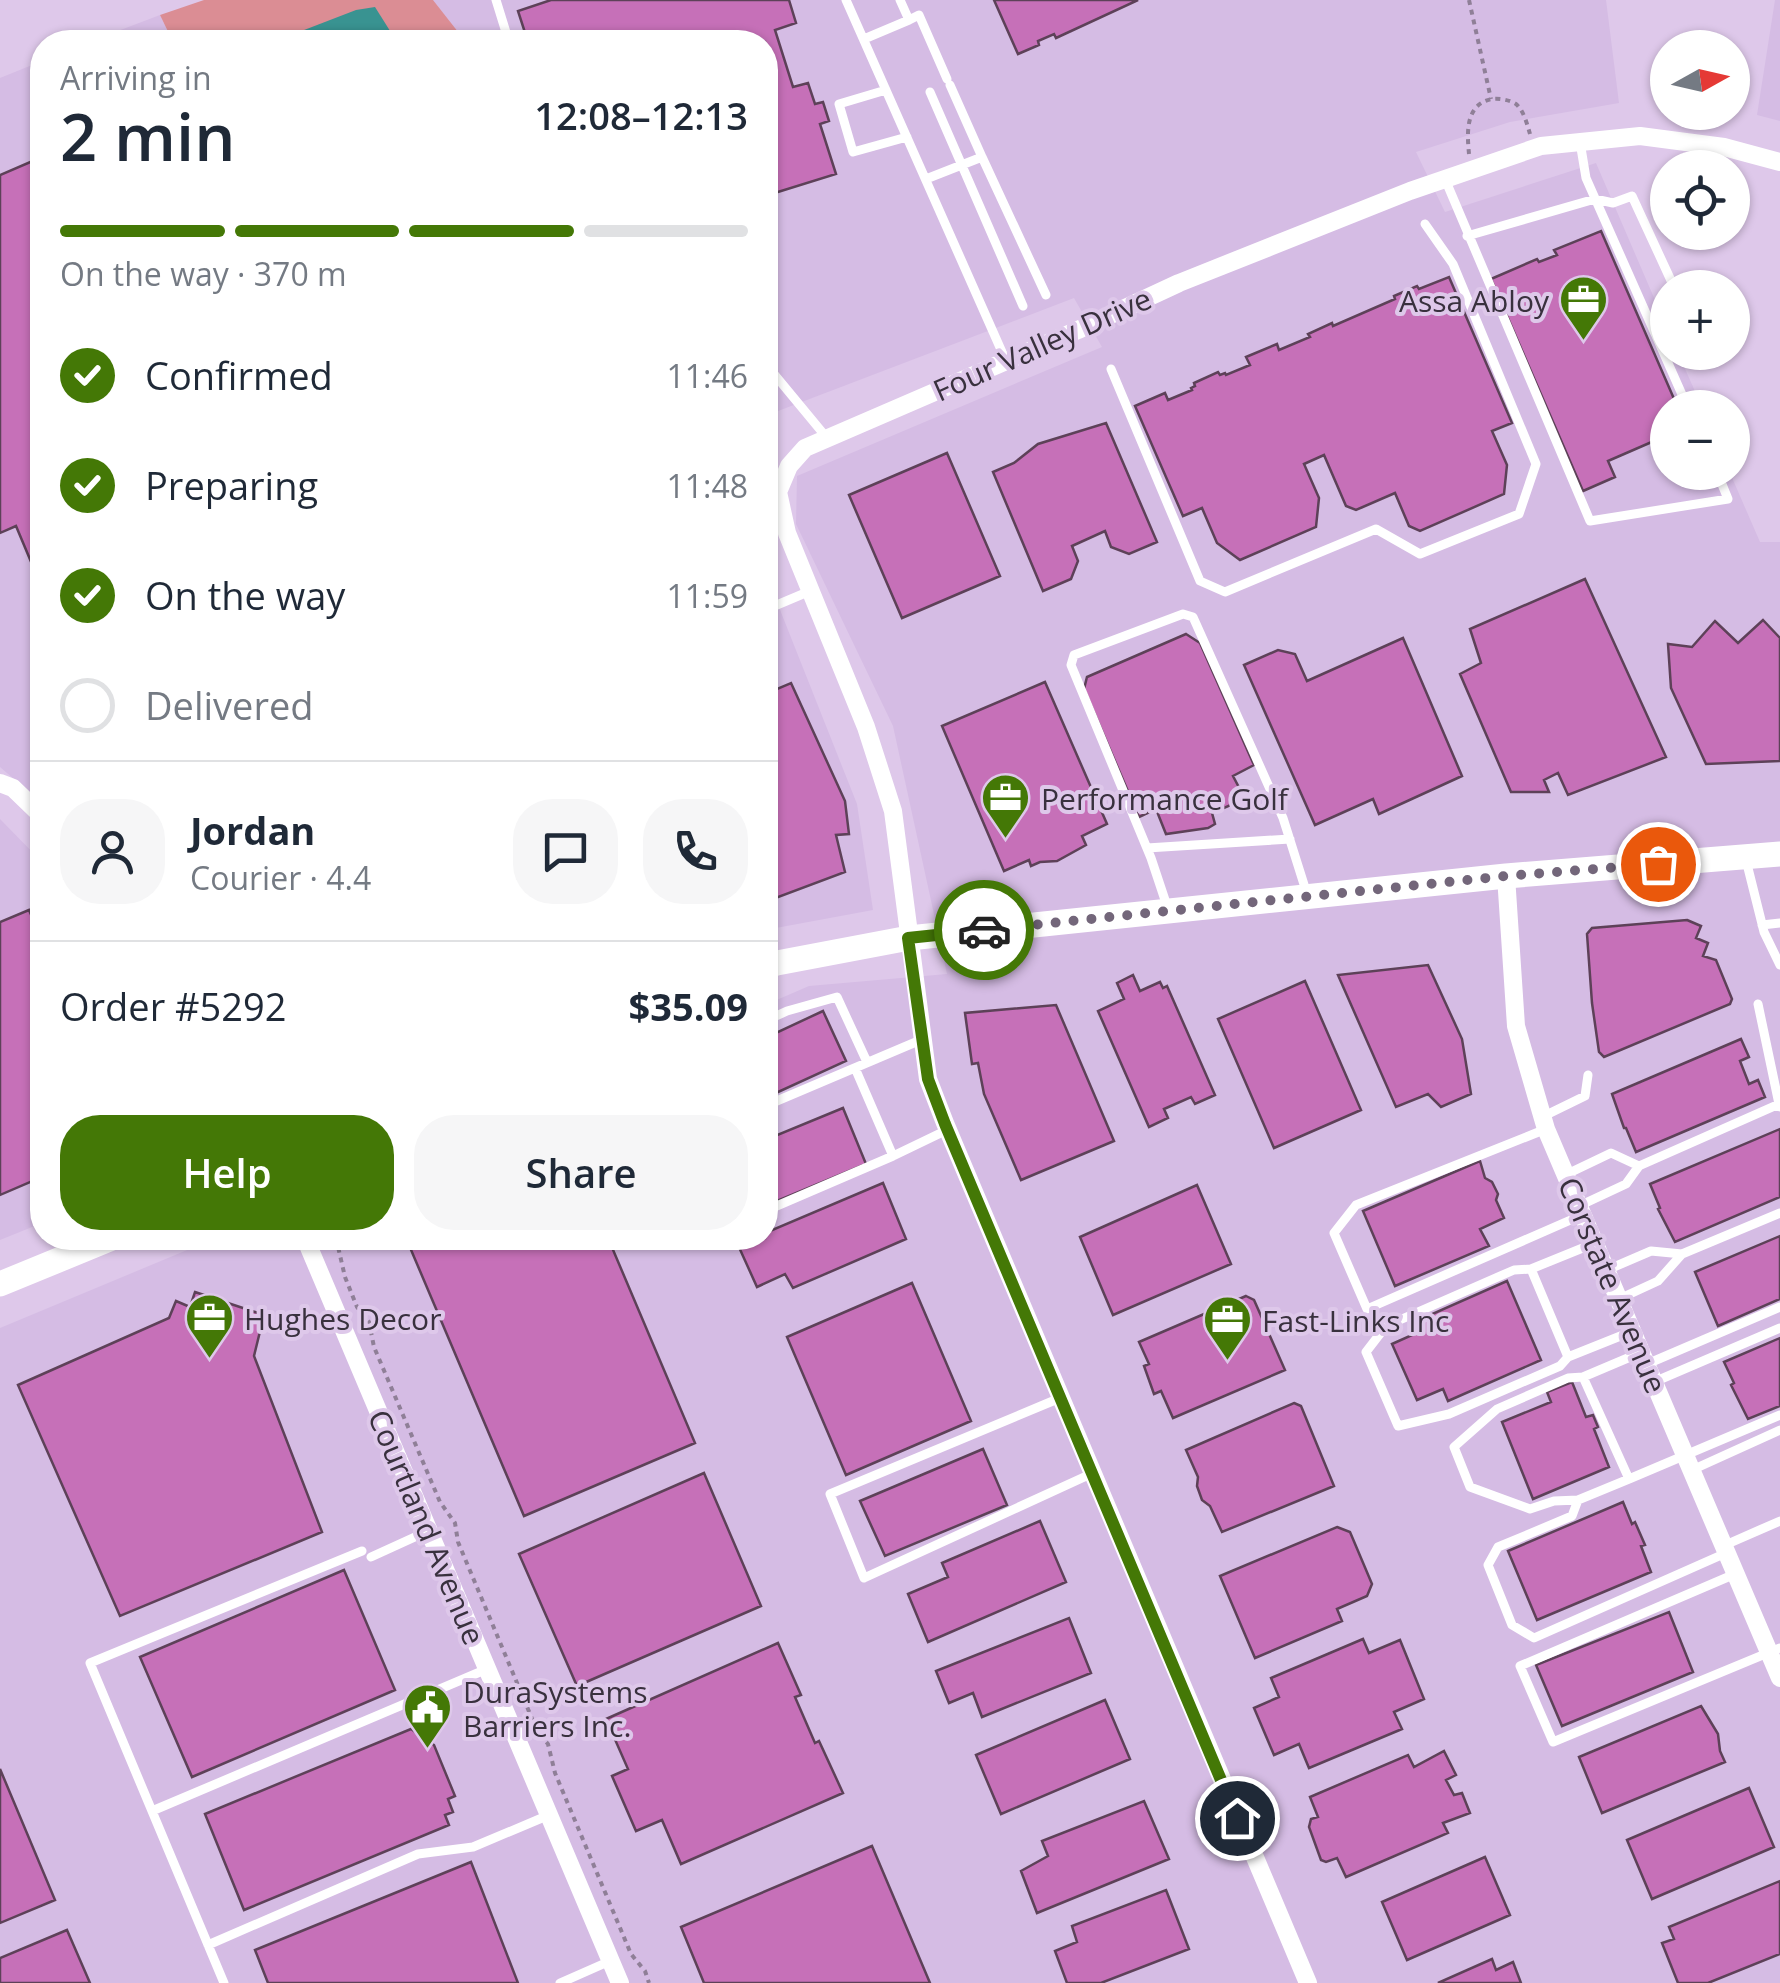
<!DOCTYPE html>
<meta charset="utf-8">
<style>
body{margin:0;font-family:"Open Sans",sans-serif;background:#f6f6f7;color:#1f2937;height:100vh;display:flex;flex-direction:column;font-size:38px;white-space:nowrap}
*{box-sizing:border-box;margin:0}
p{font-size:32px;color:#747a83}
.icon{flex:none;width:55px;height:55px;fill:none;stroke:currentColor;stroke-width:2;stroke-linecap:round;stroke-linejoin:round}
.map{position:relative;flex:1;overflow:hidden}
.sheet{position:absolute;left:30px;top:30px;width:748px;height:1220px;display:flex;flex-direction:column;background:#fff;border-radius:40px;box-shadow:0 2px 8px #0004}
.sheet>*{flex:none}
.needle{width:65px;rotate:82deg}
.buttons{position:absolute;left:1650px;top:30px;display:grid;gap:20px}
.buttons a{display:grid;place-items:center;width:100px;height:100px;border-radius:50%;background:#fff;box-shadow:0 2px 8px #0004;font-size:50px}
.pin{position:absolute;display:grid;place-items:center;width:85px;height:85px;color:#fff;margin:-42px;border:5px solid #fff;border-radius:50%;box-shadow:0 2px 10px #0007}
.courier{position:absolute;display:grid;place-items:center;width:100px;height:100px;margin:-50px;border:8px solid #447806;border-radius:50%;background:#fff;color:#222;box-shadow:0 2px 12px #0007}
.headline em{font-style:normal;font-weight:600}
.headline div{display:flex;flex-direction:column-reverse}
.headline{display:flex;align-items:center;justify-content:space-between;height:170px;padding:0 30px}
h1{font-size:65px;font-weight:600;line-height:75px}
.bar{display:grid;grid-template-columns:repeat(4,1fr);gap:15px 10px;align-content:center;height:120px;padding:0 30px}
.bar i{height:12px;border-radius:8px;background:#e0e1e3}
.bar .current{background:#447806}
.bar p{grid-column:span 4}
.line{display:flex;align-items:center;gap:25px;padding:0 30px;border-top:2px solid #e0e1e3}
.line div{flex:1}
.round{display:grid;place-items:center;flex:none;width:105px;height:105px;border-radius:40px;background:#f6f6f7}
ol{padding:0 30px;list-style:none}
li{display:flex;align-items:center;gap:30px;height:110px}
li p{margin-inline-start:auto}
li .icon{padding:10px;border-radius:50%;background:#447806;color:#fff;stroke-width:4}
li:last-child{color:#747a83}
li i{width:55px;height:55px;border:5px solid #e0e1e3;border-radius:50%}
.action{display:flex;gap:20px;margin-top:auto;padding:20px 30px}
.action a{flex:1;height:115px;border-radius:40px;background:#447806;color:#fff;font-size:40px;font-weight:600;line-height:115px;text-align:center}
.action a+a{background:#f6f6f7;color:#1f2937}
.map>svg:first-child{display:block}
.built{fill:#d5bce4}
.green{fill:#db8d94}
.water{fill:#399391}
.building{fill:#c670b8;stroke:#5d4158;stroke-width:2.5}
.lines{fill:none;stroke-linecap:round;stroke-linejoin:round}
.path{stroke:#8f7f97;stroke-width:4;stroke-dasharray:5 5;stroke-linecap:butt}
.lane{stroke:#fff;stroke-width:9}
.street{stroke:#fff;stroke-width:18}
.secondary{stroke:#fff;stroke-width:25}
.done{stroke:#73667a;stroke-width:10;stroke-dasharray:0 18}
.route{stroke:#447806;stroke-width:12}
.labels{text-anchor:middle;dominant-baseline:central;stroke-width:8;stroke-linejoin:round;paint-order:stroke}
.poi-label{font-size:30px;fill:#39313e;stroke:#dec8ea;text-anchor:start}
.street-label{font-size:30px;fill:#39313e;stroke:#dec8ea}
</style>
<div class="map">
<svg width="1780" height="1983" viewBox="0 0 1780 1983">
<rect width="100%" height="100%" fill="#dec8ea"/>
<path class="built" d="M433,0H1606L1619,103L1510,122L1416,152L1445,212L1596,163L1667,328L1668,352L1678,353L1702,407L1668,408V472L1730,473L1760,542H1780V1983H0V1328L216,1238L260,1239L765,1238V1005L809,986L947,974L893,726L796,524L797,476L1102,347L1074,298L765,416V42H466Z
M1775,0H1780V121L1757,115Z
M160,15L173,42H89Z
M42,61V803L0,767V78Z
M765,572L857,804L873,910L765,930Z
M0,819L42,862V1223L0,1240Z"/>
<path class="green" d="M204,0H433L466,42H173L160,15Z"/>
<path class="water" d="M375,7L397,42H273L356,10Z"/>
<path class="building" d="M551,0H789L796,23L775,30L793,87L808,83L815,104L823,102L829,121L820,124L836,174L765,196V42H528L518,11Z
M994,0H1138L1056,38L1054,34L1038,41L1039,45L1018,54Z
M42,157V588L16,526L0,533V175Z
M1601,231L1678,408H1668V454L1661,457L1654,441L1608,461L1615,477L1583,491L1491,279L1537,259L1539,262L1557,255L1554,250Z
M1449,277L1512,423L1492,431L1507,465L1504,494L1420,531L1409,526L1395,493L1356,510L1346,506L1324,455L1304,464L1319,498L1316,527L1240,560L1217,543L1202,508L1183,516L1135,406L1165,393L1168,400L1192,390L1191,388L1195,386L1194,383L1218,372L1220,375L1225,373L1226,375L1250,365L1246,357L1277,344L1279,350L1310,337L1308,334L1332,323L1333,326L1395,299L1394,296L1417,286L1419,289Z
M1106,423L1157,542L1129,554L1111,547L1105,531L1072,546L1078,561L1071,579L1043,591L993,472L1014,463L1038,444Z
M947,453L1000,576L902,618L849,495Z
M1585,579L1666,757L1568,795L1558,773L1544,780L1549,792H1511L1460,674L1481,663L1470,629Z
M1763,620L1780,638V761L1706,764L1671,688L1668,644L1692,647L1715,621L1738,643Z
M1186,634L1200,643L1254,765L1233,776L1245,799L1212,813L1215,824L1208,828L1166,834L1156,809L1139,817L1084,689L1087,677Z
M1403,638L1462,776L1379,814L1373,799L1315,825L1244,665L1278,650L1295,654L1307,681Z
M1045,682L1107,824L1082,836L1086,845L1057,861L1040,862L1031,866L1029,860L1004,871L942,726Z
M791,683L845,801L849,834L836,835L845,872L765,902V694Z
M29,910L42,940V1177L0,1195V922Z
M1687,920L1701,926L1696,938L1708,943L1703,956L1716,960L1732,999L1730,1004L1604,1057L1599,1052L1592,1003L1587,934L1592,928Z
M1428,965L1462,1039L1471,1094L1441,1107L1428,1094L1396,1107L1338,975Z
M1133,975L1140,991L1160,982L1163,988L1167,986L1215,1095L1195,1104L1191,1097L1164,1109L1168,1118L1149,1127L1098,1011L1124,999L1117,983Z
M1305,981L1361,1110L1274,1148L1218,1019Z
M1056,1005L1114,1141L1021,1180L984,1094L978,1063L972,1064L965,1013Z
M823,1011L846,1061L765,1098V1038Z
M1741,1039L1749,1057L1740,1061L1749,1084L1758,1080L1765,1097L1636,1152L1626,1128H1624L1612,1094Z
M843,1108L866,1164L765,1206V1140Z
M1780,1129V1197L1675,1242L1658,1209L1660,1208L1650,1184Z
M1480,1161L1485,1178L1492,1182L1498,1194L1496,1200L1504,1218L1480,1229L1489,1246L1395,1286L1363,1211Z
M883,1183L906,1239L793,1288L785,1274L757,1287L738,1245L755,1238H765V1233Z
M1197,1185L1231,1264L1113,1315L1080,1237Z
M1780,1236V1299L1718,1326L1695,1272Z
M406,1238H608L695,1443L524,1516Z
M1507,1281L1541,1360L1448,1401L1443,1389L1417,1400L1392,1344L1419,1332L1414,1322Z
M912,1283L971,1421L846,1475L787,1337Z
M195,1292L264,1315L254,1356L322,1532L120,1616L18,1385L169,1318L176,1301L190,1307Z
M1246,1296L1254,1300L1285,1370L1173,1418L1161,1391L1154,1394L1144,1366L1149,1364L1139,1342Z
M1780,1338V1406L1748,1419L1731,1385L1734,1383L1724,1362Z
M1572,1382L1586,1417L1593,1415L1598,1427L1594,1429L1609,1467L1533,1499L1502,1422L1551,1402L1547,1392Z
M1294,1403L1301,1406L1334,1486L1222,1532L1210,1506L1202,1500L1197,1486L1198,1477L1186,1450Z
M983,1449L1007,1505L885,1556L860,1501Z
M704,1473L761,1606L577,1686L519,1554Z
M1623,1502L1632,1524L1635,1522L1645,1545L1641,1546L1651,1572L1537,1620L1508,1551Z
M1040,1521L1066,1582L928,1642L908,1594L948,1577L942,1563Z
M1337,1527L1350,1532L1372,1584L1367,1596L1337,1609L1342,1621L1255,1658L1220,1576Z
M344,1570L395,1690L192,1777L140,1657Z
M1669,1612L1693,1672L1562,1726L1536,1665Z
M1069,1618L1091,1673L982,1717L973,1693L949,1703L936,1671Z
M1363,1639L1369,1653L1400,1640L1424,1699L1394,1712L1402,1729L1309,1768L1299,1744L1274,1755L1254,1708L1279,1697L1271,1678Z
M778,1643L801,1695L795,1697L815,1743L819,1741L843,1793L681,1864L662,1820L636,1831L612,1776L628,1769L606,1719Z
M1105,1700L1130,1759L1001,1814L976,1755Z
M1701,1706L1718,1734L1720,1751L1725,1762L1602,1813L1579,1757Z
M411,1729L434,1745L455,1796L448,1799L453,1812L445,1815L449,1825L244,1910L205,1814Z
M1444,1751L1456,1775L1446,1780L1454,1795L1462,1793L1470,1813L1443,1823L1448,1833L1346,1877L1337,1858L1326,1862L1321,1860L1309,1827L1311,1819L1318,1817L1310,1797L1408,1755L1414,1767Z
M0,1769L55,1900L0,1923Z
M1749,1788L1774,1847L1652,1899L1627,1840Z
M1144,1801L1169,1859L1037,1913L1021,1871L1048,1856L1042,1841Z
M872,1846L930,1983H704L681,1927Z
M1485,1857L1510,1915L1407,1960L1382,1902Z
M471,1862L518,1983H268L255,1950Z
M1780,1881V1954L1708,1983H1678L1662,1943L1674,1939L1669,1927Z
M1166,1890L1189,1949L1101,1983H1067L1055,1951L1077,1942L1072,1926Z
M67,1930L90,1983H0V1958Z
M1492,1959L1496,1970L1513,1962L1521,1983H1438Z"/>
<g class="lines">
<path class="path" d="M1469,0L1491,99
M1469,154C1467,133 1465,104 1492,99C1499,98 1510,100 1516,104C1524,111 1527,124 1530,134
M336,1238L345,1277L357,1307L369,1322L374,1347L440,1502L455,1523L458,1542L538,1733L548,1744L555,1773L631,1954L645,1971L649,1983"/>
<path class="lane" d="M496,0L509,42
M846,0L1006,361
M909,20L919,15L947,79
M864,39L909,20L900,0
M886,90L839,104L853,152L907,137
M930,92L1023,306
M1580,142L1586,178L1688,408
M982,157L1046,295
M926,179L982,157L950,85
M1445,179L1590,521L1728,499L1717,472
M1467,236L1595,199L1613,203L1632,196L1674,287
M765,363L827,438
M1111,369L1200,581L1225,592L1376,529L1420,554L1519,514L1536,464L1453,264L1425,224
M765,610L810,591
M1147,848L1290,839
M1746,860L1764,932L1780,965
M1168,909L1151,858L1071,665L1074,655L1183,614L1193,617L1283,818L1307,894
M1762,925L1780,923
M1758,1004L1779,1104
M765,1021L787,1011L837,997L867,1062
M855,1068L893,1156L947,1130
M765,1106L923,1039
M1542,1117L1585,1096L1588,1075
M1546,1129L1356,1205L1334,1233L1367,1309L1582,1215
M1565,1175L1611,1153L1639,1166
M1579,1206L1626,1184L1639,1166L1779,1104L1780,1107
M765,1211L893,1156
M1595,1243L1531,1269L1568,1357L1633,1331
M1531,1269L1514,1270L1386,1326L1366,1352L1398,1426L1449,1414L1560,1366L1568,1357
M1607,1270L1651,1251L1682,1254
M1619,1299L1658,1281L1682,1254L1780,1213
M1642,1352L1583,1377L1629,1479L1780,1415
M1647,1364L1780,1307
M1583,1377L1568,1378L1497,1409L1454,1447L1470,1487L1530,1509L1554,1501L1578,1500L1629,1479
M1654,1382L1780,1328
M1060,1398L830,1494L864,1578L1093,1473
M1692,1470L1780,1430
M1578,1500L1572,1516L1498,1547L1488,1565L1512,1625L1534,1638L1726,1553
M1723,1546L1780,1521
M371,1557L428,1531
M1735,1574L1520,1666L1553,1742L1780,1648
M152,1811L487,1669
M208,1945L418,1854L473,1847L549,1815
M224,1983L90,1663L362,1551
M560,1983L610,1961"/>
<path class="street" d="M0,783L13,788L42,816
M1506,876L1516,1026L1546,1129L1780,1678
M305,1238L620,1983
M1308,1983L945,1123L928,1079L893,811L866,727L787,533L778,492L789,466L805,448L1078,330L1179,283L1410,191L1541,146L1640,136L1724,147L1780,162"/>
<path class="secondary" d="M765,967L777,963L909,938L1506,876L1780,854
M0,1284L112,1238"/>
</g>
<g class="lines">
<path class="done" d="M984,930L1506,876L1658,864"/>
<path class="route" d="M984,930L908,938L928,1079L945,1124L1237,1818"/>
</g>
<defs>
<symbol id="office-pin" viewBox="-11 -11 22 30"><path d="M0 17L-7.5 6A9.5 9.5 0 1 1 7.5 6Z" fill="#447806" stroke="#dec8ea"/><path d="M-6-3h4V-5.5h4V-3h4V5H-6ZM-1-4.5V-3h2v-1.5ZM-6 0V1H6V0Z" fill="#fff"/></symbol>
<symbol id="civic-pin" viewBox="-11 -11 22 30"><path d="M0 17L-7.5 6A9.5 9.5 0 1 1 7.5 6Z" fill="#447806" stroke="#dec8ea"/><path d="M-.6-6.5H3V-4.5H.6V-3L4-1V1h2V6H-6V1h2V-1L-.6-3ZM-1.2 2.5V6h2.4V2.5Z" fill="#fff"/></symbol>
</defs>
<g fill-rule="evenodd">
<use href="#office-pin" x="1556" y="272" width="55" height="75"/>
<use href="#office-pin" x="978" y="770" width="55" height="75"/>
<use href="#office-pin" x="182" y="1290" width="55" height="75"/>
<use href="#office-pin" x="1200" y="1292" width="55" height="75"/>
<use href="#civic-pin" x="400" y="1680" width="55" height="75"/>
</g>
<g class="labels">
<g class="poi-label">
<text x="1549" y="300" text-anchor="end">Assa Abloy</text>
<text x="1041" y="798">Performance Golf</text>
<text x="244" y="1318">Hughes Decor</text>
<text x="1262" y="1320">Fast-Links Inc</text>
<text x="463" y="1691">DuraSystems<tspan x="463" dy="34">Barriers Inc.</tspan></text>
</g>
<g class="street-label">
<text transform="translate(1042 344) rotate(-24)">Four Valley Drive</text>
<text transform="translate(1613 1285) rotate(67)">Corstate Avenue</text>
<text transform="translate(427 1527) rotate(67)">Courtland Avenue</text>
</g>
</g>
</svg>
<div class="buttons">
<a><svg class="needle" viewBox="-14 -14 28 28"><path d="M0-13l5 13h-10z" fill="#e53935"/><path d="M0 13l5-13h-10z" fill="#747a83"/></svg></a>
<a><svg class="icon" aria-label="locate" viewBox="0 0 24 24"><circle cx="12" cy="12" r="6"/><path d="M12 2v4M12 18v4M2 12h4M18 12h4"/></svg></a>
<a>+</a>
<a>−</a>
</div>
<div class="pin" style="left:1658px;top:864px;background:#ea580c"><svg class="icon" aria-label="bag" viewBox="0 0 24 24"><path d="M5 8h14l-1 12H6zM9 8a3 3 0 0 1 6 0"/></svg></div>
<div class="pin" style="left:1237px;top:1818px;background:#1f2937"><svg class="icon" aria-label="home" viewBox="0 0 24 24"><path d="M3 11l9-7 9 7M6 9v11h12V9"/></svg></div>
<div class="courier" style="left:984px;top:930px"><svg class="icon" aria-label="car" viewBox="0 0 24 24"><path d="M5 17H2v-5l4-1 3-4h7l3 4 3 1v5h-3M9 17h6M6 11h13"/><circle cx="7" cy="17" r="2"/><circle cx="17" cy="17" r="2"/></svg></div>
<section class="sheet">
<div class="headline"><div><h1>2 min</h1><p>Arriving in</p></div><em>12:08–12:13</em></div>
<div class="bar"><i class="current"></i><i class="current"></i><i class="current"></i><i></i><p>On the way · 370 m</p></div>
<ol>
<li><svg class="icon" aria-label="check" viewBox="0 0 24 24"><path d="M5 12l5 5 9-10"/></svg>Confirmed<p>11:46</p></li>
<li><svg class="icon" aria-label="check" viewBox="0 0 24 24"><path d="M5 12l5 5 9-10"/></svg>Preparing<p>11:48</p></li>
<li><svg class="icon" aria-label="check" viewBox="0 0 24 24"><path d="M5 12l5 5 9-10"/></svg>On the way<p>11:59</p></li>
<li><i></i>Delivered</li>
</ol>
<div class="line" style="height:180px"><a class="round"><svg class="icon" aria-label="person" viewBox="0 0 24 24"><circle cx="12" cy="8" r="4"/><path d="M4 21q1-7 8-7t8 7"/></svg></a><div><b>Jordan</b><p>Courier · 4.4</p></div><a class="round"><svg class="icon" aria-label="chat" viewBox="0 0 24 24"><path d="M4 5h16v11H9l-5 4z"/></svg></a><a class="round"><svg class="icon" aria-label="phone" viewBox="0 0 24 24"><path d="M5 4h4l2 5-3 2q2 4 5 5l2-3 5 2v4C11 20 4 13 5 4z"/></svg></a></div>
<div class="line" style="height:130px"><div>Order #5292</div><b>$35.09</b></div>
<div class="action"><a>Help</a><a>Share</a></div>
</section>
</div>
